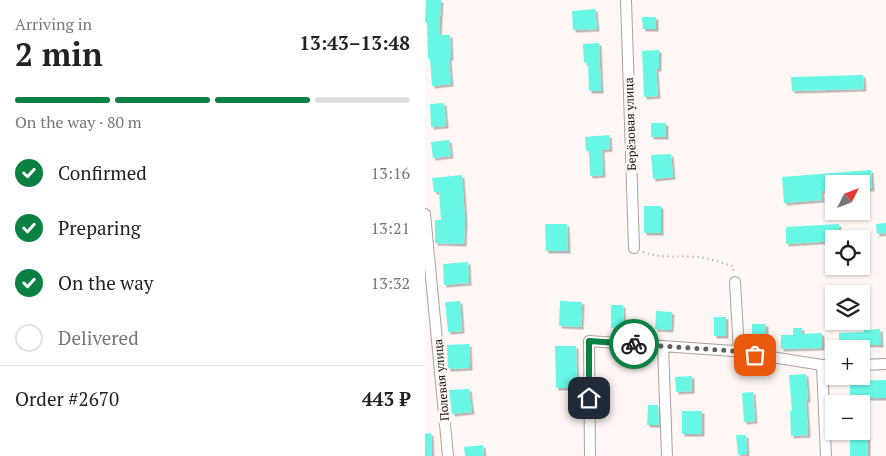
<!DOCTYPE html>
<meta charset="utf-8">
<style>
body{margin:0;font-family:"PT Serif",serif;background:#f2f2f2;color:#222;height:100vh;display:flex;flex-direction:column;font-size:19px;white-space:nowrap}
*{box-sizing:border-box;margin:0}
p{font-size:16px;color:#767676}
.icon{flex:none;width:28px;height:28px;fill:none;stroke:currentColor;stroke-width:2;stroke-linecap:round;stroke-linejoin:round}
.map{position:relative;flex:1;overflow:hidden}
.sheet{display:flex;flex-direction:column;background:#fff;width:425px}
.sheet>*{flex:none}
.needle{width:32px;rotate:48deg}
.controls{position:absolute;left:400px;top:175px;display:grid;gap:10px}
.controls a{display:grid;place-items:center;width:45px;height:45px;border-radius:0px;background:#fff;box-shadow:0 1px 4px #0004;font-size:25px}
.pin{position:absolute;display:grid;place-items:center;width:42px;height:42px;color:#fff;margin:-21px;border-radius:10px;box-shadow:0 2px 8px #0006}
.courier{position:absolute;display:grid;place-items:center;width:50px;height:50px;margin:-25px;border:4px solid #0b8043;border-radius:50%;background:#fff;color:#222;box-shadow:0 1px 6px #0007}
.headline em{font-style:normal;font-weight:700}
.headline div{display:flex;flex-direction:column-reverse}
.headline{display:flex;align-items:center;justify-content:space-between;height:85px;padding:0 15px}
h1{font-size:32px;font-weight:700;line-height:38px}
.bar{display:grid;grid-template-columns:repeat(4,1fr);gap:8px 5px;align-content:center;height:60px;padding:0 15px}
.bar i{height:6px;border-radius:4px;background:#e0e0e0}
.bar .selected{background:#0b8043}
.bar p{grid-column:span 4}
.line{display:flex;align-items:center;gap:12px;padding:0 15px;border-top:1px solid #e0e0e0}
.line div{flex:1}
ol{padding:0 15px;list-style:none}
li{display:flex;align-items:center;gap:15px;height:55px}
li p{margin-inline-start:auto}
li .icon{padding:5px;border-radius:50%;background:#0b8043;color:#fff;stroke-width:4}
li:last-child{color:#767676}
li i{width:28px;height:28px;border:2px solid #e0e0e0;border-radius:50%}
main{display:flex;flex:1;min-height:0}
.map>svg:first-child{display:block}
.building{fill:#68f7e5;filter:url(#shadow)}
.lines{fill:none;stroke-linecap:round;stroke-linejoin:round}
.street-casing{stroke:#aca19b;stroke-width:12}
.path{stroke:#a19b98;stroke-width:2;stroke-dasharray:1 4;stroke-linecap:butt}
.street{stroke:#fff;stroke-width:10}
.done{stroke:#65605e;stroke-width:5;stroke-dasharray:0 9}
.route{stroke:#0b8043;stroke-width:6}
.labels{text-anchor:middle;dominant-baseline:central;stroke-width:5;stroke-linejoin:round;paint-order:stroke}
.street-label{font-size:12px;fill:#130f0d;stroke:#fef7f3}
</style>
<main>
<section class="sheet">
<div class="headline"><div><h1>2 min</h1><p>Arriving in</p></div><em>13:43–13:48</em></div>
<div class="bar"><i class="selected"></i><i class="selected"></i><i class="selected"></i><i></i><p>On the way · 80 m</p></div>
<ol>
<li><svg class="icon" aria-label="check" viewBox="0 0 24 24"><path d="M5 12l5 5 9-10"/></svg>Confirmed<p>13:16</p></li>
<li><svg class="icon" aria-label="check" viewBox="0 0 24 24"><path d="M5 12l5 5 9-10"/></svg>Preparing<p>13:21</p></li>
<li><svg class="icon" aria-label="check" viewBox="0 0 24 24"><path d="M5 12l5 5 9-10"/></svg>On the way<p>13:32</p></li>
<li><i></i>Delivered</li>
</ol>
<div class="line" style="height:65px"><div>Order #2670</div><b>443 ₽</b></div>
</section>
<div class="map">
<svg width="461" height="456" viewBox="0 0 461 456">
<defs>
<filter id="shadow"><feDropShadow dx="2.5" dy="2.5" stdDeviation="0" flood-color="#0004"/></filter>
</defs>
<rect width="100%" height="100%" fill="#fef7f3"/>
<path class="building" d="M1,0H16L14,35H25L26,58H24L26,84L7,86L5,59H3L2,23L0,22Z
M170,9L172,29L148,30L147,11Z
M217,17H231V29H218Z
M174,43L176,91H164L163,62L159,63L158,44Z
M234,50V69H231L233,96L219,97L217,51Z
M438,75L439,89L367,91L366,77Z
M19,103L21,126L6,127L5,104Z
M226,123H241V137H226Z
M184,135L185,149L177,150L178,175L165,176L164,151H161L160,137Z
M24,140L26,156L8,158L6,142Z
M246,154L248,177L228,179L226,155Z
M446,170L447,189H436V184H409V191H396L397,200L359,203L357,177Z
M37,175L40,220L39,244L10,243V220H16L14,192H9L7,178Z
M219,206H236V233H219Z
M461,223V233L452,234L451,224Z
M120,224H142L143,251H121Z
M414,224V239H409V241L361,244V227Z
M43,262L44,283L19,285L18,264Z
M35,301L37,331L23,332L20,302Z
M135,301L157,302L156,327L134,326Z
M186,305H198L199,328H186Z
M231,311L247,312L246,330L230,329Z
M289,317H301V336H289Z
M327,324H341V338H327Z
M368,328H377V334L397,333V348L356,349V335H368Z
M455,329L456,345L414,344V333L439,332V330Z
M44,344L45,368L23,369L22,345Z
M130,346H151L152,388H131Z
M381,374L383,400H381L383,435L366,436L365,411H367L364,375Z
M267,376V391L251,392L250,377Z
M461,380V398H425V381Z
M44,389L47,412L27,414L24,390Z
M328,392L330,421L319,422L317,393Z
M223,405H233L234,425H222Z
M257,411H277V434H257Z
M6,433L7,456H0V434Z
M425,434L443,435V456H425Z
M311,435H321L322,454L313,455Z
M58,445L59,456H40L39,447Z"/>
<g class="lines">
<defs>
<path id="street" d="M201,0L209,248
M0,214L23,456
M310,282L314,352
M238,346L242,456
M397,365L401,456
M436,365L461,364
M165,456L164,341L309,351L397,365H409"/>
</defs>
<use href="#street" class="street-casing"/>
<path class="path" d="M218,252C236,259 254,255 273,257C285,258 297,263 308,266L309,274"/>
<use href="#street" class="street"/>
</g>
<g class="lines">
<path class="done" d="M209,344L309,351L330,355"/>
<path class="route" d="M164,398V341L209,344"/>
</g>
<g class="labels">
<g class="street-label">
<text transform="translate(205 124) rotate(-92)">Берёзовая улица</text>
<text transform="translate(16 380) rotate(-95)">Полевая улица</text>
</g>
</g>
</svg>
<div class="controls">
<a><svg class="needle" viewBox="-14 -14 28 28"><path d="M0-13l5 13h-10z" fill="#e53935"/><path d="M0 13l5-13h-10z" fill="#767676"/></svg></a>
<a><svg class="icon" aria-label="locate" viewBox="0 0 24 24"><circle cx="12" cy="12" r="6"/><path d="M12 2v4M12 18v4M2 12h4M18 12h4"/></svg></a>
<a><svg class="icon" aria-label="layers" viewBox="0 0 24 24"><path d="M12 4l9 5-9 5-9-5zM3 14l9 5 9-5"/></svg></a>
<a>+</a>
<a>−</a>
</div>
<div class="pin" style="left:330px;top:355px;background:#ea580c"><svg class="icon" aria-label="bag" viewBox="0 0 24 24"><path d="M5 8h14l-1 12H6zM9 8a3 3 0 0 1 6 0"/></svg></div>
<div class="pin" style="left:164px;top:398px;background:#1f2937"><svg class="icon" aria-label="home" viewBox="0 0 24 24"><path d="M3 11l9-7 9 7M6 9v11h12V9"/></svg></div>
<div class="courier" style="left:209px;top:344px"><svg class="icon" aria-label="bike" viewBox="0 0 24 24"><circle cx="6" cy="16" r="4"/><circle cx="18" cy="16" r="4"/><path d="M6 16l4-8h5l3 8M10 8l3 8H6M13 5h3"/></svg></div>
</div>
</main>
